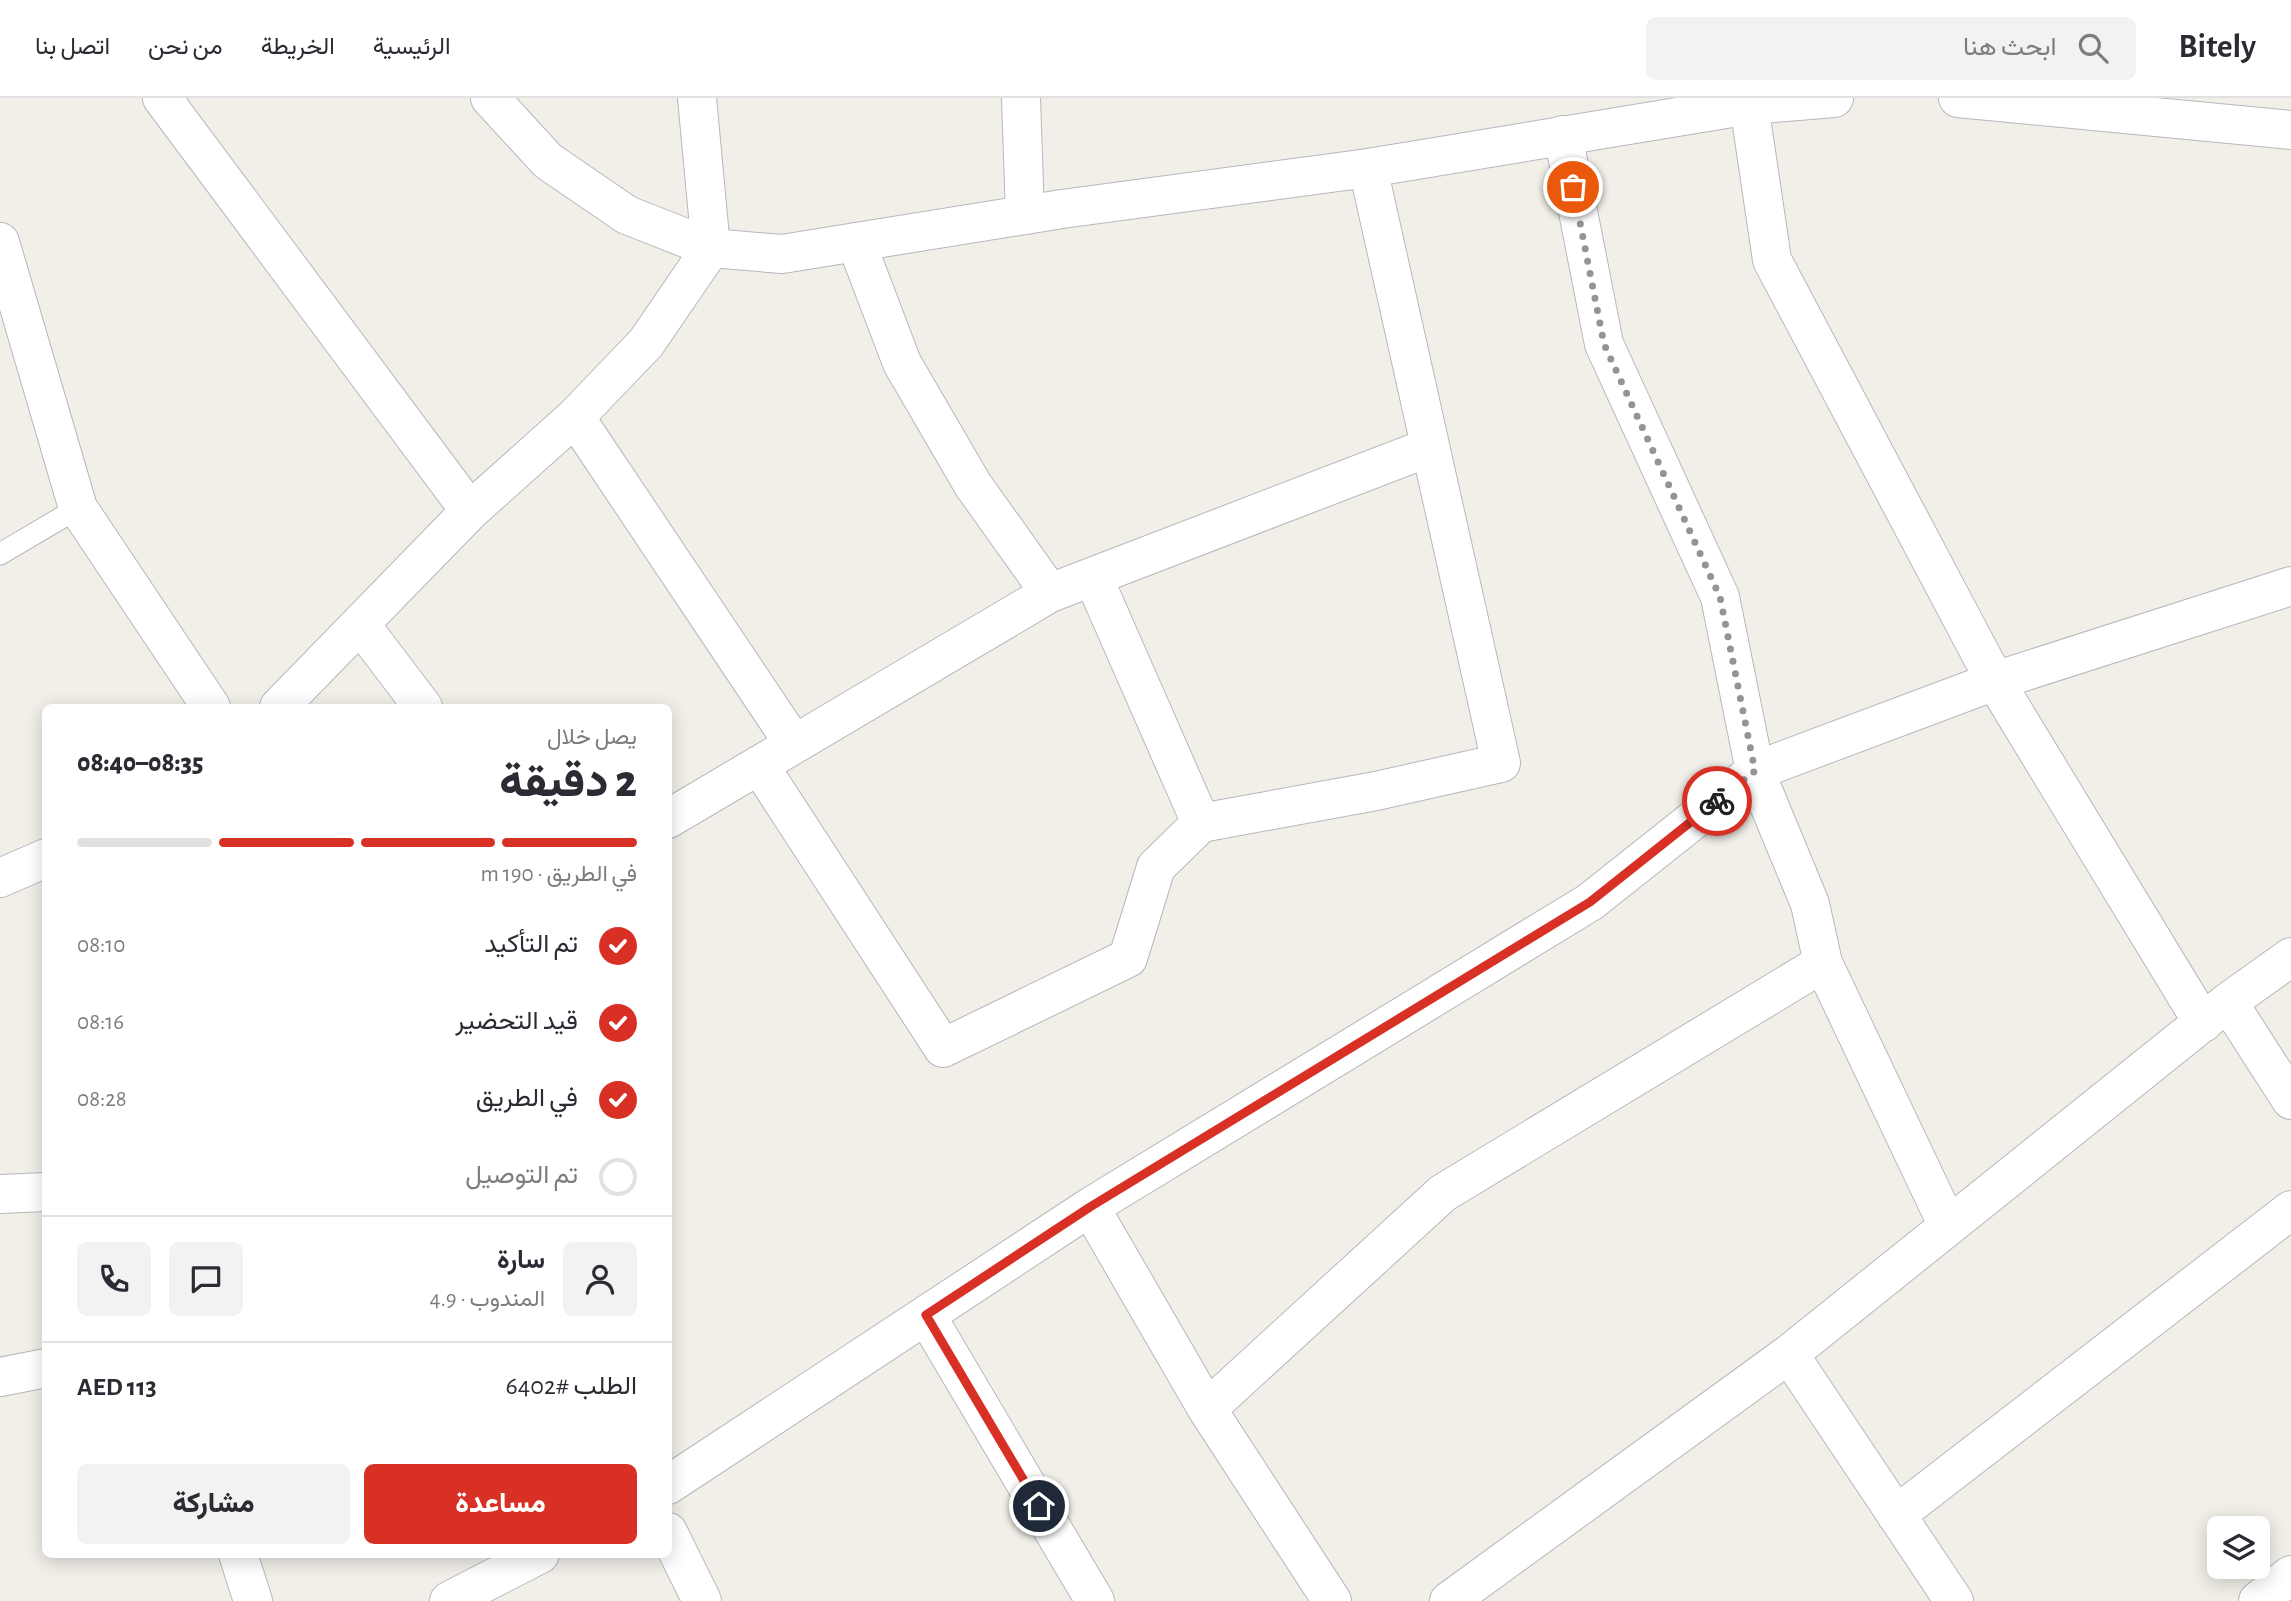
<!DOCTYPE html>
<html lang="ar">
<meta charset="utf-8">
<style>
body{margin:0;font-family:"Alegreya Sans",Vazirmatn,sans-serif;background:#f2f2f3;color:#2b2b33;direction:rtl;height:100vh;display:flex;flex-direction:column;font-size:26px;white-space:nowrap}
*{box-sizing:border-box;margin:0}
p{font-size:23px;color:#7c7c81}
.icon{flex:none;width:38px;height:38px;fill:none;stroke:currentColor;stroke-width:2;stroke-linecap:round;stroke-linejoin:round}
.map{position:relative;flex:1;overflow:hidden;direction:ltr}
.details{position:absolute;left:42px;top:606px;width:630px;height:854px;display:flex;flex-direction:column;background:#fff;border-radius:10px;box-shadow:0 4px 18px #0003;direction:rtl}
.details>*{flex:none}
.fabs{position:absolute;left:2207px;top:1418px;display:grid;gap:14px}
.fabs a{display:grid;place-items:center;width:63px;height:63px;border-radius:10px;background:#fff;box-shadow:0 4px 18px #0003;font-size:35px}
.pin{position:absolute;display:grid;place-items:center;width:60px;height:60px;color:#fff;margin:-30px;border:4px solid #fff;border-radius:50%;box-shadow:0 2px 7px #0007}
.courier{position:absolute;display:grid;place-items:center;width:70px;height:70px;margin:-35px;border:5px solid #d93025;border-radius:50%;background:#fff;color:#222;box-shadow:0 2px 9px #0007}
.overview em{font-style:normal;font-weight:800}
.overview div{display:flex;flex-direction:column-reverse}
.overview{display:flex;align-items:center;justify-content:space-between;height:119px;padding:0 35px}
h1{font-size:46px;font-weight:800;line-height:52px}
.bar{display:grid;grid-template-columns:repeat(4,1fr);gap:10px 7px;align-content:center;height:84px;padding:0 35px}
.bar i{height:9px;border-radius:5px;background:#e1e1e2}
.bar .current{background:#d93025}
.bar p{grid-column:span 4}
.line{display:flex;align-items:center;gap:18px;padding:0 35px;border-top:2px solid #e1e1e2}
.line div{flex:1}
.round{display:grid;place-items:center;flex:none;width:74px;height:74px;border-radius:10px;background:#f2f2f3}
ol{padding:0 35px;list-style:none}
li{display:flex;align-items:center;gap:21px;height:77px}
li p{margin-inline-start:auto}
li .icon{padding:7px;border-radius:50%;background:#d93025;color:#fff;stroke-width:4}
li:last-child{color:#7c7c81}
li i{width:38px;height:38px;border:4px solid #e1e1e2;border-radius:50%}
.action{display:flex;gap:14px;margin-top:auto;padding:14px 35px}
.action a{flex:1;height:80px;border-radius:10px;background:#d93025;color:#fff;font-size:28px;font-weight:800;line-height:80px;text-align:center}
.action a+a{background:#f2f2f3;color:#2b2b33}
header{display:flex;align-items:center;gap:42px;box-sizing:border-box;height:98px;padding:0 35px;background:#fff;border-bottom:2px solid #e1e1e2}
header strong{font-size:33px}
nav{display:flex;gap:38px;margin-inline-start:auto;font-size:24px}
.search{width:490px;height:63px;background:#f2f2f3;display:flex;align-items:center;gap:18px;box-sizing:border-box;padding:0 24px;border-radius:10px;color:#7c7c81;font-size:26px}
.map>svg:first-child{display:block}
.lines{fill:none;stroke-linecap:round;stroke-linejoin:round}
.service-casing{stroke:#b5b8bc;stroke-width:23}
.minor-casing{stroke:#b5b8bc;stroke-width:40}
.tertiary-casing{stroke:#b5b8bc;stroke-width:40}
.service{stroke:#fff;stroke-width:21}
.minor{stroke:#fff;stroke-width:38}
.tertiary{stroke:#fff;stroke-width:38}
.done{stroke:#929495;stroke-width:7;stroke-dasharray:0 12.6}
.route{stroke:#d93025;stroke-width:9}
</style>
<header>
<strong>Bitely</strong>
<div class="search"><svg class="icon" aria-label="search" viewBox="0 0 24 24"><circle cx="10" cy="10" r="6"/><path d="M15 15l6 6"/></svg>ابحث هنا</div>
<nav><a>الرئيسية</a><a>الخريطة</a><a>من نحن</a><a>اتصل بنا</a></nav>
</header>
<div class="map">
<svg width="2291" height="1503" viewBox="0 0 2291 1503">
<rect width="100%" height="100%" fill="#f1efe8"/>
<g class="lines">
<defs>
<path id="service" d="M0,456L78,410"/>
<path id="minor" d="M162,0L470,413
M1021,0L1025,117
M1748,0L1772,162L1995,583L2203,925
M1563,37L1604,246L1720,499L1755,673L1810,806L1823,865L1948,1128
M0,144L78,410L211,609
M856,144L902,265L973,387L1050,495
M575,319L794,646
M1093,479L1201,725
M360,526L423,609
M279,609L470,413L575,319L646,245L711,150L697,0
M759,667L943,950L1128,860L1156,769L1201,725L1376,693L1501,665L1368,70
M668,721L1050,495L1430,349
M0,780L46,760
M2228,904L2291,1002
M0,1096L46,1094
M1090,1109L1207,1311L1332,1503
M926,1217L1095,1503
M1789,1256L1954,1503
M0,1279L46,1270
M1207,1311L1443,1095L1823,865
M668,1387L1090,1109L1590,804L1755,673L1995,583L2291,488
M1896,1417L2291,1112
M668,1434L702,1503
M238,1456L253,1503
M449,1503L540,1456
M1449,1503L1789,1256L2228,904L2291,859
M2258,1503L2291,1477"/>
<path id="tertiary" d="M490,0L548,63L627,117L711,150L782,156L1062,111L1368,70L1750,7L1834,0
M1958,0L2291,32"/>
</defs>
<use href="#service" class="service-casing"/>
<use href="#minor" class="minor-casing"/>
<use href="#tertiary" class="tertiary-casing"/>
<use href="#service" class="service"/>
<use href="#minor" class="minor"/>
<use href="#tertiary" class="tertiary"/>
</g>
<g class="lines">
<path class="done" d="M1573,89L1604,246L1720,499L1755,673L1717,703"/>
<path class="route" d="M1039,1408L926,1217L1090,1109L1590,804L1717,703"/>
</g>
</svg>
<div class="fabs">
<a><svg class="icon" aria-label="layers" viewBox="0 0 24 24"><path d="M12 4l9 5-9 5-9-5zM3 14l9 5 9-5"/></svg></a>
</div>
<div class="pin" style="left:1573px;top:89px;background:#ea580c"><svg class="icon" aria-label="bag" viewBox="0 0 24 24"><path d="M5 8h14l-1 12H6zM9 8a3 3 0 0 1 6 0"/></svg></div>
<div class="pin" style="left:1039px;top:1408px;background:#1f2937"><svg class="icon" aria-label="home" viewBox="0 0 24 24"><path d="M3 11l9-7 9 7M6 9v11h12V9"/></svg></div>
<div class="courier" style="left:1717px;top:703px"><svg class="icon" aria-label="bike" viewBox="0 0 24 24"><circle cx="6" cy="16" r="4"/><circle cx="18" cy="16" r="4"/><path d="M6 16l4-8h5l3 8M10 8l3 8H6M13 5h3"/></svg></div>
<section class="details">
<div class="overview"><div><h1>2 دقيقة</h1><p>يصل خلال</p></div><em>08:35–08:40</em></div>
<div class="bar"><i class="current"></i><i class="current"></i><i class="current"></i><i></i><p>في الطريق · 190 m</p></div>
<ol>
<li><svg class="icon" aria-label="check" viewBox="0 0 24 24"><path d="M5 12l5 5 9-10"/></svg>تم التأكيد<p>08:10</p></li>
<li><svg class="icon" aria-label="check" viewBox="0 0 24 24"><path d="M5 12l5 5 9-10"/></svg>قيد التحضير<p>08:16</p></li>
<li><svg class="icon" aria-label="check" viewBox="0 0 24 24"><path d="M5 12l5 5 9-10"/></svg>في الطريق<p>08:28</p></li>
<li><i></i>تم التوصيل</li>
</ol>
<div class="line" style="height:126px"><a class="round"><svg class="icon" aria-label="person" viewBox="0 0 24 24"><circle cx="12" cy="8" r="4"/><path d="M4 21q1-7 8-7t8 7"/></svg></a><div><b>سارة</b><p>المندوب · 4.9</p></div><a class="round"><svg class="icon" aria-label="chat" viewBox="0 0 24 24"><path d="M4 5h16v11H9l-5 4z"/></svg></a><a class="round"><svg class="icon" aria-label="phone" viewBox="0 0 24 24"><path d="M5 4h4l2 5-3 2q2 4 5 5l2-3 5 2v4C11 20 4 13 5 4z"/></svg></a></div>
<div class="line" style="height:91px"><div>الطلب #6402</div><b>AED 113</b></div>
<div class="action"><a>مساعدة</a><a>مشاركة</a></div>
</section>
</div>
